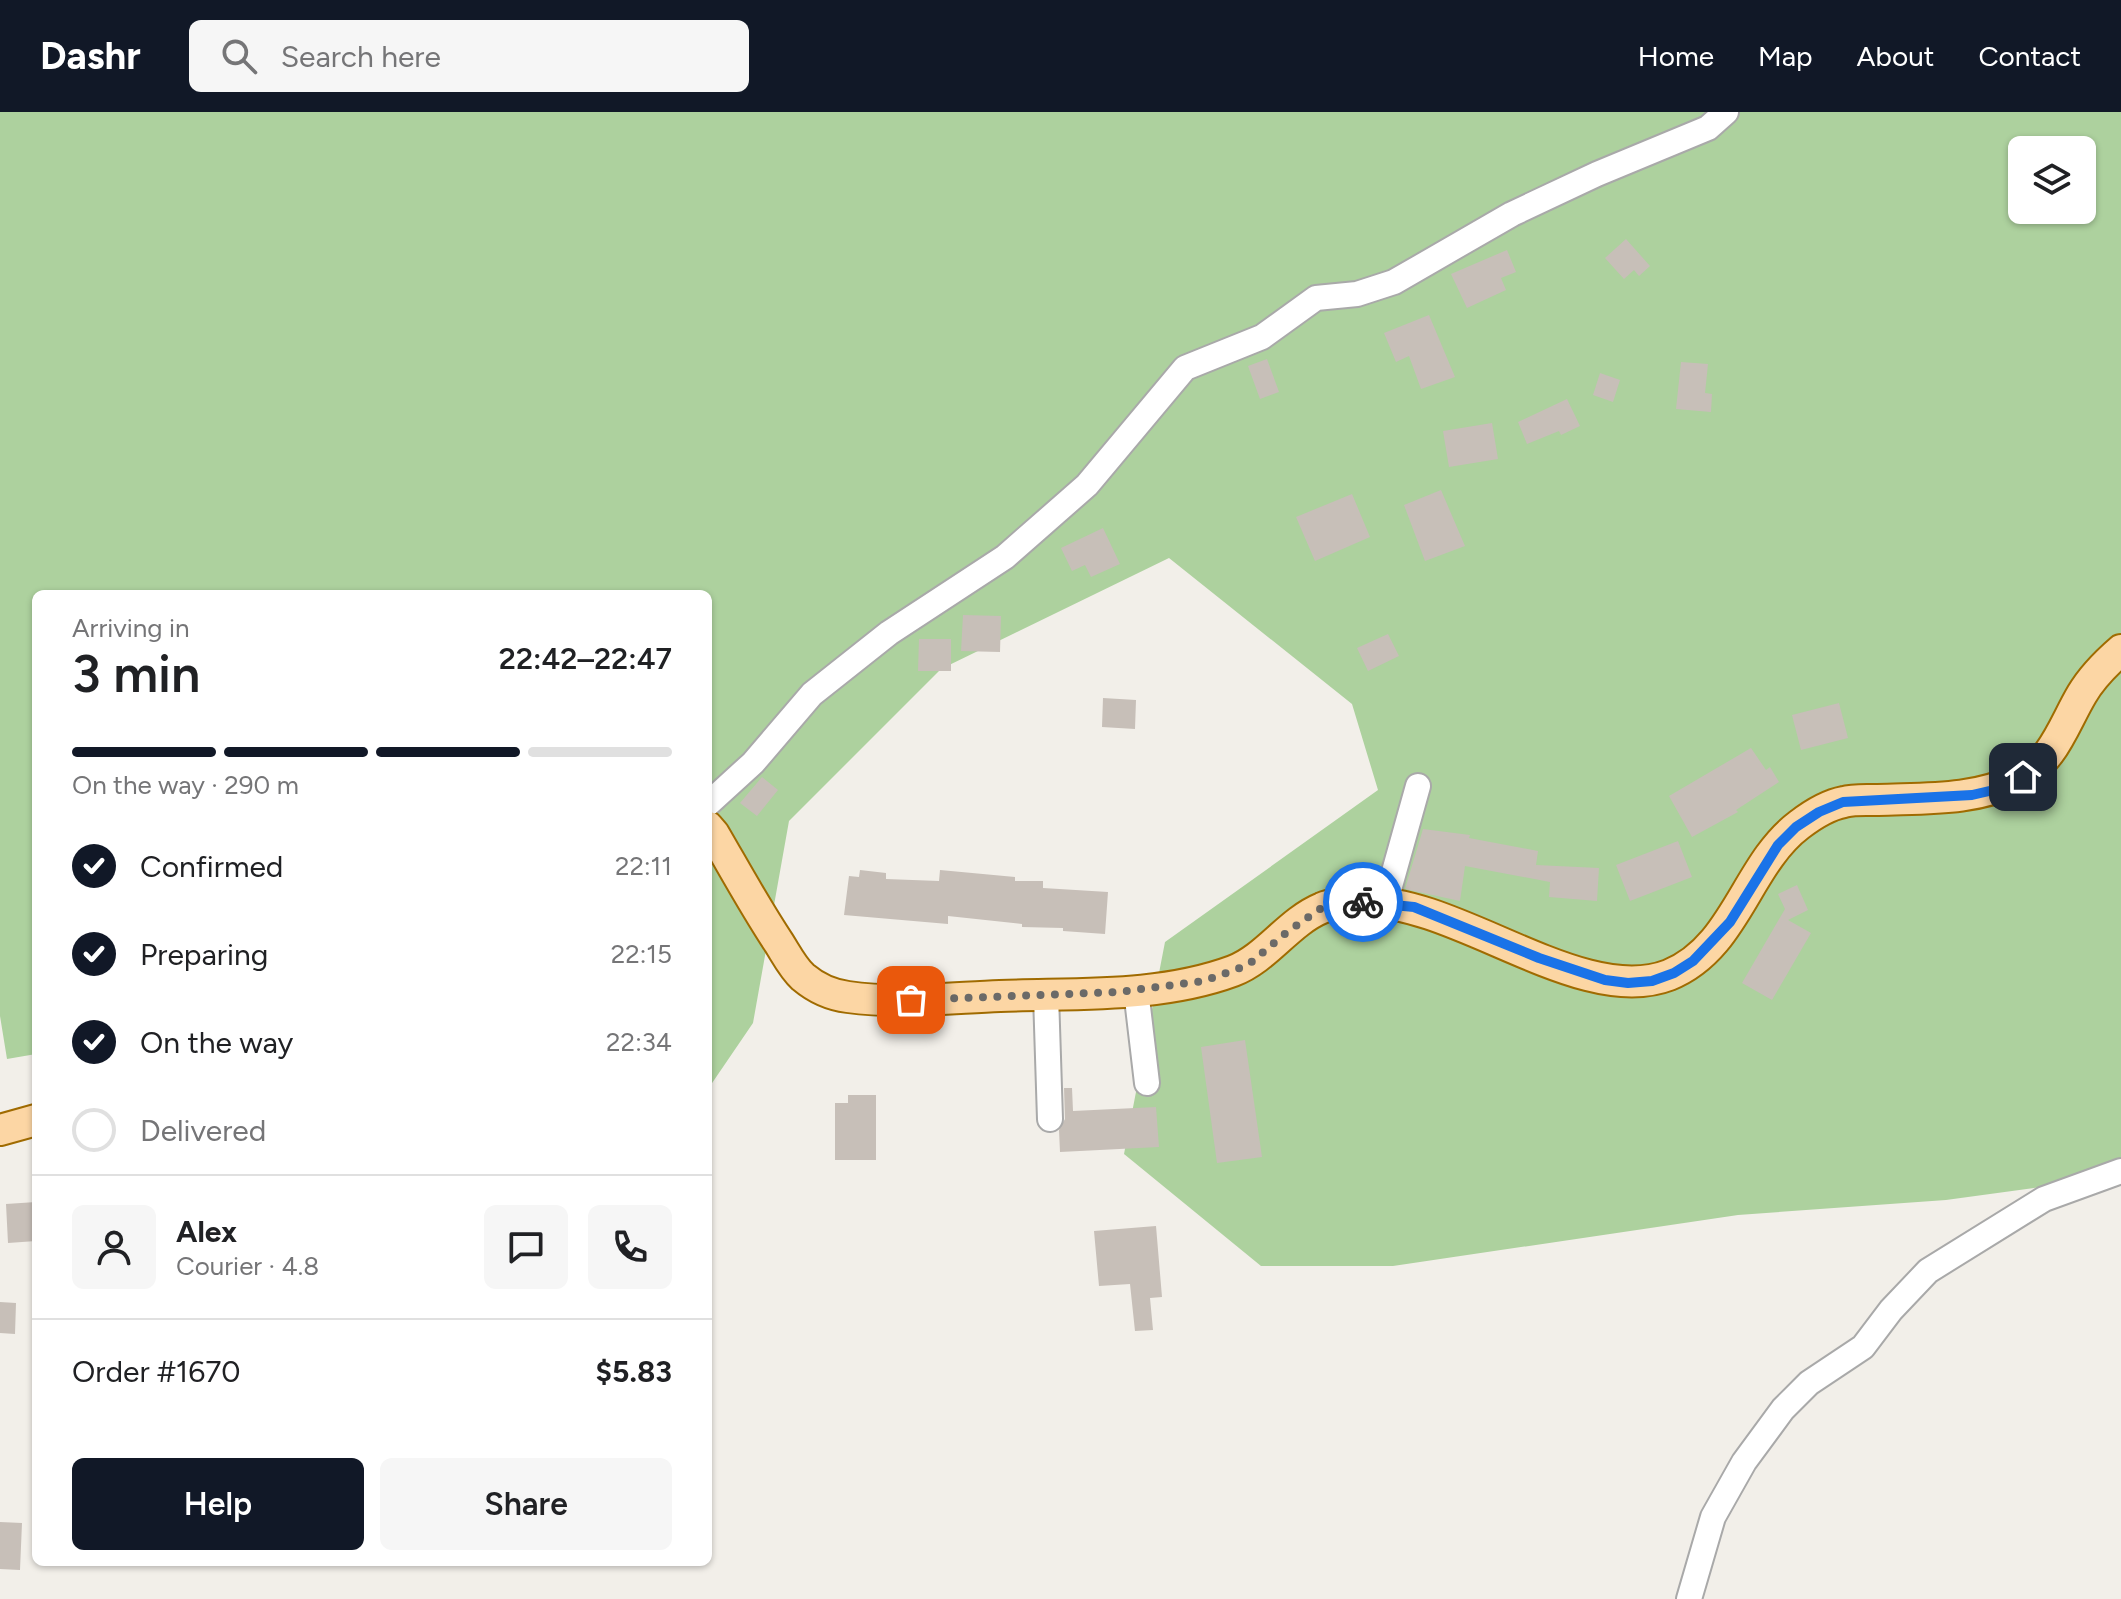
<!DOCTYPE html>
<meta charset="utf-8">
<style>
body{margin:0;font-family:Figtree,sans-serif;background:#f6f6f6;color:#202124;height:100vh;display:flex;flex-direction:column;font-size:30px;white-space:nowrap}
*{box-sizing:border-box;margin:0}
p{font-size:26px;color:#757577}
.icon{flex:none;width:44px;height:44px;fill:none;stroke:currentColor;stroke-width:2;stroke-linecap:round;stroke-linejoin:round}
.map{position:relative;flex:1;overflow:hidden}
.details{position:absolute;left:32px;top:478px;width:680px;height:976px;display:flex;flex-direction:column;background:#fff;border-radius:12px;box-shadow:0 2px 6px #0004}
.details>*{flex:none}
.controls{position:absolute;left:2008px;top:24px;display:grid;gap:16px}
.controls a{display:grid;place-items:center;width:88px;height:88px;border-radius:12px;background:#fff;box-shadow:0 2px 6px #0004;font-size:40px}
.pin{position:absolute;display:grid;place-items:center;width:68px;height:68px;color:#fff;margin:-34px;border-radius:16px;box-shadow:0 4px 12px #0006}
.courier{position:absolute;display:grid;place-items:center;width:80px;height:80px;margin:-40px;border:6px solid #1a73e8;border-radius:50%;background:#fff;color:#222;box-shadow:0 2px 10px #0007}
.overview em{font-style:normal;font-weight:600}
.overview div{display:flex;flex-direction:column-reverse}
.overview{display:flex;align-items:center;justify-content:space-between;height:136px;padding:0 40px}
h1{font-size:52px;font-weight:600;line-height:60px}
.bar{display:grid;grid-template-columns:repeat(4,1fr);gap:12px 8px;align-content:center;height:96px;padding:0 40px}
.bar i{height:10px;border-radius:6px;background:#e0e0e0}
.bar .active{background:#111827}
.bar p{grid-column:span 4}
.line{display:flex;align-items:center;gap:20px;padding:0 40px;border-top:2px solid #e0e0e0}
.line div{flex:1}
.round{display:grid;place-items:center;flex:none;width:84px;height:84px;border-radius:12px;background:#f6f6f6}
ol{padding:0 40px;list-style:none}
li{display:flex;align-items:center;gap:24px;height:88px}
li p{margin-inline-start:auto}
li .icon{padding:8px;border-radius:50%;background:#111827;color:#fff;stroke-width:4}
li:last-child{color:#757577}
li i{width:44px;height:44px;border:4px solid #e0e0e0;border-radius:50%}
.button{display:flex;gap:16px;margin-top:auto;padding:16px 40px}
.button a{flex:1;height:92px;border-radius:12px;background:#111827;color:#fff;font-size:32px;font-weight:600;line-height:92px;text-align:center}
.button a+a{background:#f6f6f6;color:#202124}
header{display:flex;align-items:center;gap:48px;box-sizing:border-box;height:112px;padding:0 40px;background:#111827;color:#fff}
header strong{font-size:38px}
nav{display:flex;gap:44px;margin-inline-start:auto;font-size:28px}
.search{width:560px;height:72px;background:#f6f6f6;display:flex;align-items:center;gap:20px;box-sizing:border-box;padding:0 28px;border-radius:12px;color:#757577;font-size:30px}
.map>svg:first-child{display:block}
.forest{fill:#add19e;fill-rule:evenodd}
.building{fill:#c7bfb8}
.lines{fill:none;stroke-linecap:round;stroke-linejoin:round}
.minor-casing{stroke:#a9a9a9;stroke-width:28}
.major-casing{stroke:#a06b00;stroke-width:34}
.minor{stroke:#fff;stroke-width:24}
.major{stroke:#fcd6a4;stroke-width:30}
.done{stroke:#6b6a68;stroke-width:8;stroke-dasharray:0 14.4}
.route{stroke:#1a73e8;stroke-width:10}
</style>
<header>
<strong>Dashr</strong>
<div class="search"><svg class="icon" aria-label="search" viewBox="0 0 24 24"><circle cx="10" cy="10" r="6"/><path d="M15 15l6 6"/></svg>Search here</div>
<nav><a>Home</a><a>Map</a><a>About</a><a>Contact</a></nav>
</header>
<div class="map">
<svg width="2121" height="1487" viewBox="0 0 2121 1487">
<rect width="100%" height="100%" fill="#f2efe9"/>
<path class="forest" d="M0,0H2121V1064L1946,1088L1738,1103L1393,1154H1261L1124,1042L1165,830L1378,678L1352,592L1169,446L941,557L789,709L753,911L708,977V482H36V942L7,947L0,904ZM2022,38H2082V98H2022Z"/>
<path class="building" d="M1626,127L1650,154L1639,164L1634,158L1624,167L1605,146Z
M1507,138L1516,160L1501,166L1506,178L1467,196L1451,162Z
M1429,203L1455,265L1421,277L1409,244L1396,250L1384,221Z
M1267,247L1279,280L1260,287L1248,254Z
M1681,250L1708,252L1705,281L1712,282L1711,300L1676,297Z
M1600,261L1620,268L1613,290L1593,283Z
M1567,287L1580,314L1561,323L1559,319L1527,332L1518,310Z
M1492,311L1498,347L1449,355L1443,319Z
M1441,378L1465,434L1425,449L1404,393Z
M1352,382L1370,425L1315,449L1296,405Z
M1103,416L1120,452L1091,465L1085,453L1072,459L1061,436Z
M963,503L1001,504L1000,540L961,539Z
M1388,522L1399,544L1368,559L1357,536Z
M919,527H951V559H918Z
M1103,586L1136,588L1135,617L1102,615Z
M1839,591L1848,626L1801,638L1792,603Z
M1751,636L1766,658L1770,655L1779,670L1736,698L1738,700L1692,725L1669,684Z
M762,665L778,678L757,704L740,691Z
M1423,717L1470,723L1469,726L1538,739L1536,753L1599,756L1597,789L1549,785L1550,770L1465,754L1460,789L1405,777Z
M1678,729L1692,765L1630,789L1616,753Z
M860,758L886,761V767L939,769L940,758L1015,765V769H1043V776L1108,780L1105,822L1063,819V816L1022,815V812L948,804V812L844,803L849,764L859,765Z
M1797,773L1808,798L1788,808L1811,821L1772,888L1742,871L1785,797L1778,782Z
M1245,928L1262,1045L1217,1051L1201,935Z
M1064,976H1072L1073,999L1156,995L1159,1035L1060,1040L1059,1018L1065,1007Z
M848,983H876V1048H835V991H848Z
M36,1090V1129L8,1131L6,1092Z
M1156,1114L1162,1185L1150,1186L1153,1218L1135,1219L1130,1172L1099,1174L1094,1119Z
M0,1190L16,1191L15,1222L0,1221Z
M0,1410L22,1411L20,1458L0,1457Z"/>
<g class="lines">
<defs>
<path id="minor" d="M708,692L753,651L812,582L889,521L1005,445L1087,373L1185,256L1262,225L1316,186L1357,182L1394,170L1512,102L1597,62L1708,16L1726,0
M1385,792L1418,674
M1136,878L1147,971
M1046,883L1050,1007
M1689,1487L1713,1405L1744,1350L1783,1297L1809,1271L1863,1235L1891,1198L1928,1159L2044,1087L2121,1059"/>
<path id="major" d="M708,715L714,722C735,758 755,795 779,831C786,842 793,856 803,865C816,876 832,883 848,885C898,892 950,886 1000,884C1077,881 1160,886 1233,859C1267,846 1288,810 1322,796C1333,791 1352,790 1364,790C1458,788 1582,897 1669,863C1736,836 1746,753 1799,713C1812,703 1828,693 1844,690C1854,687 1867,688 1878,688C1924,686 1975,689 2018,667C2054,649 2063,614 2082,582C2092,565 2106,551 2121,538
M0,1018L36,1008"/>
</defs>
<use href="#minor" class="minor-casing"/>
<use href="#major" class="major-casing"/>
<use href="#minor" class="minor"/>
<use href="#major" class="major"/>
</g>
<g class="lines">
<path class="done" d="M911,888L1118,880L1204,869L1248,853L1287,820L1323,795L1363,790"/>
<path class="route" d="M1363,790L1414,795L1539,846L1605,868L1628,871L1652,869L1674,861L1693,849L1730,810L1778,733L1796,715L1819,700L1843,690L1972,683L1998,677L2023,665"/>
</g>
</svg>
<div class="controls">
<a><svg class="icon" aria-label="layers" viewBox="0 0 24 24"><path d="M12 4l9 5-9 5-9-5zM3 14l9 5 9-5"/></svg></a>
</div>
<div class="pin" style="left:911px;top:888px;background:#ea580c"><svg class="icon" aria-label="bag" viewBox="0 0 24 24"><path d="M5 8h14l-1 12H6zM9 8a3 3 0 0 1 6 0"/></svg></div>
<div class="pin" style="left:2023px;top:665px;background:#1f2937"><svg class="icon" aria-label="home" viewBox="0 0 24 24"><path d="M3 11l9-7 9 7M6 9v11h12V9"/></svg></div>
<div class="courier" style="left:1363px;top:790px"><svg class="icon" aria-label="bike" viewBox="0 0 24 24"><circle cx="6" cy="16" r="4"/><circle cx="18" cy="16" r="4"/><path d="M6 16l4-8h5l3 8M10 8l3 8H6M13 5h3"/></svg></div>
<section class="details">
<div class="overview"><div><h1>3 min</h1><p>Arriving in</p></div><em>22:42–22:47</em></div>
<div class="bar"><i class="active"></i><i class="active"></i><i class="active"></i><i></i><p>On the way · 290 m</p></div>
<ol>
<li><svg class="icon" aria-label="check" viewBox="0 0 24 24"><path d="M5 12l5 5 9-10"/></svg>Confirmed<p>22:11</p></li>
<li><svg class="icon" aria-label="check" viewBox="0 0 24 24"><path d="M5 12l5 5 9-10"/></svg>Preparing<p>22:15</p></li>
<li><svg class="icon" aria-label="check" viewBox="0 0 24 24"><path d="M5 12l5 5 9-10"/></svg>On the way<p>22:34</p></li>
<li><i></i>Delivered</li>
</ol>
<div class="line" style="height:144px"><a class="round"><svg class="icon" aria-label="person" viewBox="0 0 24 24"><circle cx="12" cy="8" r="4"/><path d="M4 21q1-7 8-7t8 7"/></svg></a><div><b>Alex</b><p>Courier · 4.8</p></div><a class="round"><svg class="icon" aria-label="chat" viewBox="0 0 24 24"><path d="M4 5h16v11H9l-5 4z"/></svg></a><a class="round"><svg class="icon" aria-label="phone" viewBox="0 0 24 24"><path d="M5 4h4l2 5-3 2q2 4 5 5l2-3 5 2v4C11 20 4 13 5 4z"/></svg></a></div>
<div class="line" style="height:104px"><div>Order #1670</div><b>$5.83</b></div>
<div class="button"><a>Help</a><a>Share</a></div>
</section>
</div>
